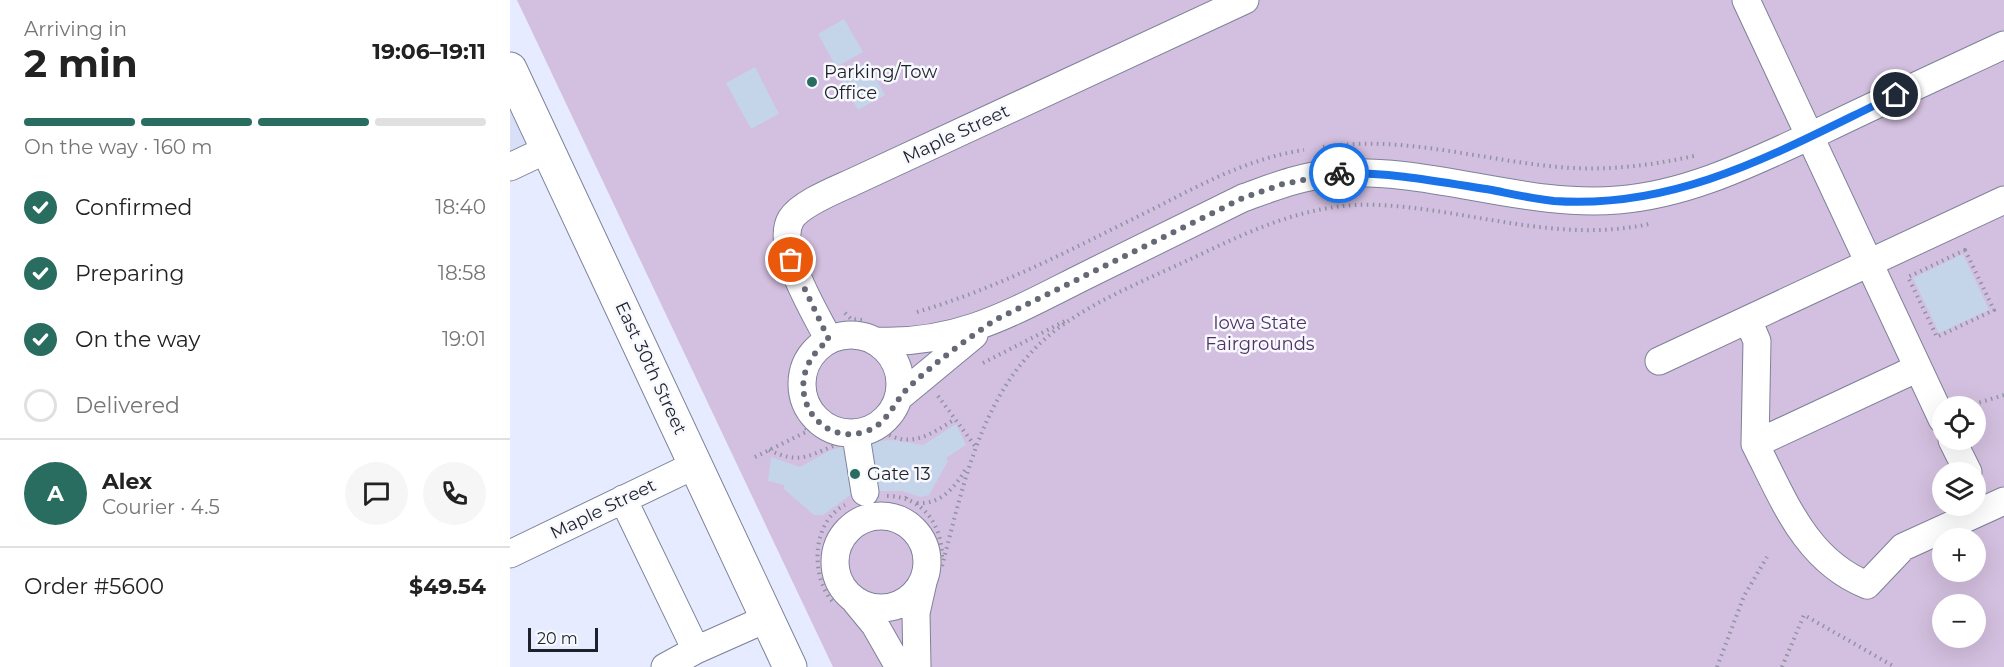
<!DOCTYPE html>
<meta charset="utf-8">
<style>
body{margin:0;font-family:Montserrat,sans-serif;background:#f6f6f6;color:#222;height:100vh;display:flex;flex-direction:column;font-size:22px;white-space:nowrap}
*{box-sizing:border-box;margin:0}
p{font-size:20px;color:#767676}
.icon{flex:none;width:33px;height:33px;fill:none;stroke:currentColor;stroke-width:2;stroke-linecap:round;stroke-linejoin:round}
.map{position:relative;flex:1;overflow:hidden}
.side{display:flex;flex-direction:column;background:#fff;width:510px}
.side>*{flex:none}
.buttons{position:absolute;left:1422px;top:396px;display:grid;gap:12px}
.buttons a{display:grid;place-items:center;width:54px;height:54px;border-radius:50%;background:#fff;box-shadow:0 6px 24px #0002;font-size:30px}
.scale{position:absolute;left:18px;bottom:15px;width:70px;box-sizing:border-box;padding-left:6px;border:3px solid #1f212a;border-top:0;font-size:16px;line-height:21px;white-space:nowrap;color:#1f212a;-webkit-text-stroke:4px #f7f9fe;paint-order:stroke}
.pin{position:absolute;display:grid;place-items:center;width:51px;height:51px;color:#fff;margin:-26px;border:3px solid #fff;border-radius:50%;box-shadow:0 2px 6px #0007}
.courier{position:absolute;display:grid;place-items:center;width:60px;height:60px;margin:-30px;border:4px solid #1a73e8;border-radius:50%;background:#fff;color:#222;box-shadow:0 2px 8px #0007}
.head em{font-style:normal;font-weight:700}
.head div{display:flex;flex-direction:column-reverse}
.head{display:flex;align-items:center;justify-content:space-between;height:102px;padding:0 24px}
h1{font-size:39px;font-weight:700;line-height:45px}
.bar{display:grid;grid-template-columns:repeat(4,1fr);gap:9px 6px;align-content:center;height:72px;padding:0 24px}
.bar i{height:8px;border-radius:4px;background:#e0e0e0}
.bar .selected{background:#286d60}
.bar p{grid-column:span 4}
.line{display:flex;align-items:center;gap:15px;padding:0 24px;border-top:2px solid #e0e0e0}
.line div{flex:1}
.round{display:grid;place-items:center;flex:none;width:63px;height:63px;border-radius:32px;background:#f6f6f6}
ol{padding:0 24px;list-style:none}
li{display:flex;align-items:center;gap:18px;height:66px}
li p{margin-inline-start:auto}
li .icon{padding:6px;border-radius:50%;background:#286d60;color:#fff;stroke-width:4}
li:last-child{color:#767676}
li i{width:33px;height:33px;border:3px solid #e0e0e0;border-radius:50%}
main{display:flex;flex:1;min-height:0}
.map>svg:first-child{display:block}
.built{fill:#d8dff8}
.green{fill:#d3bfdf;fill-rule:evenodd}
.building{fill:#c4d4e9}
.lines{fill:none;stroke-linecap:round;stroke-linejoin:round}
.minor-casing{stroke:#7d8299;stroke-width:29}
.major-casing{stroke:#7d8299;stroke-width:35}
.path{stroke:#8f93a2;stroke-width:4;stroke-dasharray:1.5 4.5;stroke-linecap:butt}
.minor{stroke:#fff;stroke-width:27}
.major{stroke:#fff;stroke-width:33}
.done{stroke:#656875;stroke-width:6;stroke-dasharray:0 10.8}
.route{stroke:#1a73e8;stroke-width:8}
.poi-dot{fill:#286d60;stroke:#f7f9fe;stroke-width:2}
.labels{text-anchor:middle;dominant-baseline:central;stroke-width:5;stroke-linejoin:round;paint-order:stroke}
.poi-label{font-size:18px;fill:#1f212a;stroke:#f7f9fe;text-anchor:start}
.street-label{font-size:18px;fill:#1f212a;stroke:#f7f9fe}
.park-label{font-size:18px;fill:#523264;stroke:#f7f9fe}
</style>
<main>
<section class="side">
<div class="head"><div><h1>2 min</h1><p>Arriving in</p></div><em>19:06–19:11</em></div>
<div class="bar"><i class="selected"></i><i class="selected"></i><i class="selected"></i><i></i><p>On the way · 160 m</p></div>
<ol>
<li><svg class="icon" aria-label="check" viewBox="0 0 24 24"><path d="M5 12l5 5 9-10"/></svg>Confirmed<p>18:40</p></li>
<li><svg class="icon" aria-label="check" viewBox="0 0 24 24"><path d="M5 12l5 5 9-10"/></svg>Preparing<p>18:58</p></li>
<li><svg class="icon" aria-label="check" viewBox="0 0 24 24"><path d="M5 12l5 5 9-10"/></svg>On the way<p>19:01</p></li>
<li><i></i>Delivered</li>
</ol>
<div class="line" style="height:108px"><b class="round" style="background:#286d60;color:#fff">A</b><div><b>Alex</b><p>Courier · 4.5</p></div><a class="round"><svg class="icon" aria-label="chat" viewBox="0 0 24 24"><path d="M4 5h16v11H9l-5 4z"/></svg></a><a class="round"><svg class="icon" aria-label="phone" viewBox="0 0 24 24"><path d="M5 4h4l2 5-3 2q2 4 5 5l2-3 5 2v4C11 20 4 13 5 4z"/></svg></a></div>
<div class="line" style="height:78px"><div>Order #5600</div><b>$49.54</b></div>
</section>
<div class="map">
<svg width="1494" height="667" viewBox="0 0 1494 667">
<rect width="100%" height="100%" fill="#e6ebff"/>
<path class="built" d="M0,69L38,149L0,167Z"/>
<path class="green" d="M7,0H1494V667H323ZM1432,406H1466V440H1432ZM1432,472H1466V506H1432ZM1432,538H1466V572H1432ZM1432,604H1466V638H1432Z"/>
<path class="building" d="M334,19L353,52L326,67L308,34Z
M357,62L375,95L348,110L330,78Z
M245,67L269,114L241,129L216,83Z
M1453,254L1479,310L1429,333L1403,278Z
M446,424L456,445L436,458L438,461L419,495L411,497L392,491H358L339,496L313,515H304L274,489V485L258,481L261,457L290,467L319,451L347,442L384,440L413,445Z"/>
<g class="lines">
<defs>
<path id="minor" d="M1236,0L1432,419
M0,167L38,149
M1238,320L1247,341L1245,444
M292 384a49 49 0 1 1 98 0a49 49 0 1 1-98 0Z
M319,340C306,314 264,247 281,219C291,203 328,189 345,181L735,0
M366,341C451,345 506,310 581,273C631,248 682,223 733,198C761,188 790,176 820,174C917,165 1011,208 1108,200C1182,194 1247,160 1313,130C1373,101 1434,73 1494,45
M1149,361L1494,200
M1408,368L1245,444C1274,500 1295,560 1357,585L1393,547L1494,501
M389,397L464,335
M1442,440L1458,472
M347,442L355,492
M113,499L186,650L258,618
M325 562a46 46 0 1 1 92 0a46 46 0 1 1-92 0Z
M0,554L187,464
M346,602L365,625L389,667
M155,667L186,650
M407,667L406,613L413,582"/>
<path id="major" d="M0,69L280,667"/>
</defs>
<use href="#minor" class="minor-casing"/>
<use href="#major" class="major-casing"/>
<path class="path" d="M813,147C896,134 979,163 1062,168C1104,170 1143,165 1184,156
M1455,250L1484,310L1427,337L1398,277Z
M407,312C489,288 564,248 641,210C690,185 739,158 794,150
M335,313L341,319L352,320
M473,363L555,321
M428,396L465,446
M1458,406L1494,395
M295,428L324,441
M374,432C400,449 422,434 445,419
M370,434L389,422
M259,450C287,463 295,458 323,446
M245,457L298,431
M377,496C413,496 433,526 432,559
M396,498L399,493
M407,503C429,505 445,488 455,470
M432,566C455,479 474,379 554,324C594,296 643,277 687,256C746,228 802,202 868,205C959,209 1047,244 1139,224
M322,601C300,575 302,521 335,505
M1207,667L1234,596L1257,557
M1272,667L1294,615L1385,667"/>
<use href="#minor" class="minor"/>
<use href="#major" class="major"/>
</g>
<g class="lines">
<path class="done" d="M281,260L319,340C265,380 305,450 357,431C380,422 384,400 401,385C427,361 456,340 485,320L733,198L773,184L829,173"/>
<path class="route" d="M829,173C880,172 931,182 982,190C1002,194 1024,199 1044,201C1172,210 1275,148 1386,95"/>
</g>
<g class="poi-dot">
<circle cx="302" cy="82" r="6"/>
<circle cx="345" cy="474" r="6"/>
</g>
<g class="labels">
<g class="poi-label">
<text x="314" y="72">Parking/Tow<tspan x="314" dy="21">Office</tspan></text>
<text x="357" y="474">Gate 13</text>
</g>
<g class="street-label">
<text transform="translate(446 134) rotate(-25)">Maple Street</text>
<text transform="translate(141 368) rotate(65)">East 30th Street</text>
<text transform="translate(93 509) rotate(-26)">Maple Street</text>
</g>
<g class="park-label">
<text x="750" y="323">Iowa State<tspan x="750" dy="21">Fairgrounds</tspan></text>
</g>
</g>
</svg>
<div class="buttons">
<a><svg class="icon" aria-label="locate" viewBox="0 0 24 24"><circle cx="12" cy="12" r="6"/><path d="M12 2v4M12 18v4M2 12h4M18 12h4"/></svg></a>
<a><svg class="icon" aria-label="layers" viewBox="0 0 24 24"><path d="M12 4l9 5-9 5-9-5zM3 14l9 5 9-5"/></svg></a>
<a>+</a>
<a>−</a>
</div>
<div class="scale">20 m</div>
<div class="pin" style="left:281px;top:260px;background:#ea580c"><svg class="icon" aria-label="bag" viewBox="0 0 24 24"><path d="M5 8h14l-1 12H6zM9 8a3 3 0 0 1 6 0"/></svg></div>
<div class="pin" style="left:1386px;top:95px;background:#1f2937"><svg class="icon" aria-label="home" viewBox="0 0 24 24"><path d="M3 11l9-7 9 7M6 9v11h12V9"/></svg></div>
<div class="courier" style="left:829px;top:173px"><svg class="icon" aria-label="bike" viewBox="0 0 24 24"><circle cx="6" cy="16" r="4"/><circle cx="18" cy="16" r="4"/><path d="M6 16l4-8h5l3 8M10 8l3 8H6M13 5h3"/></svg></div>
</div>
</main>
